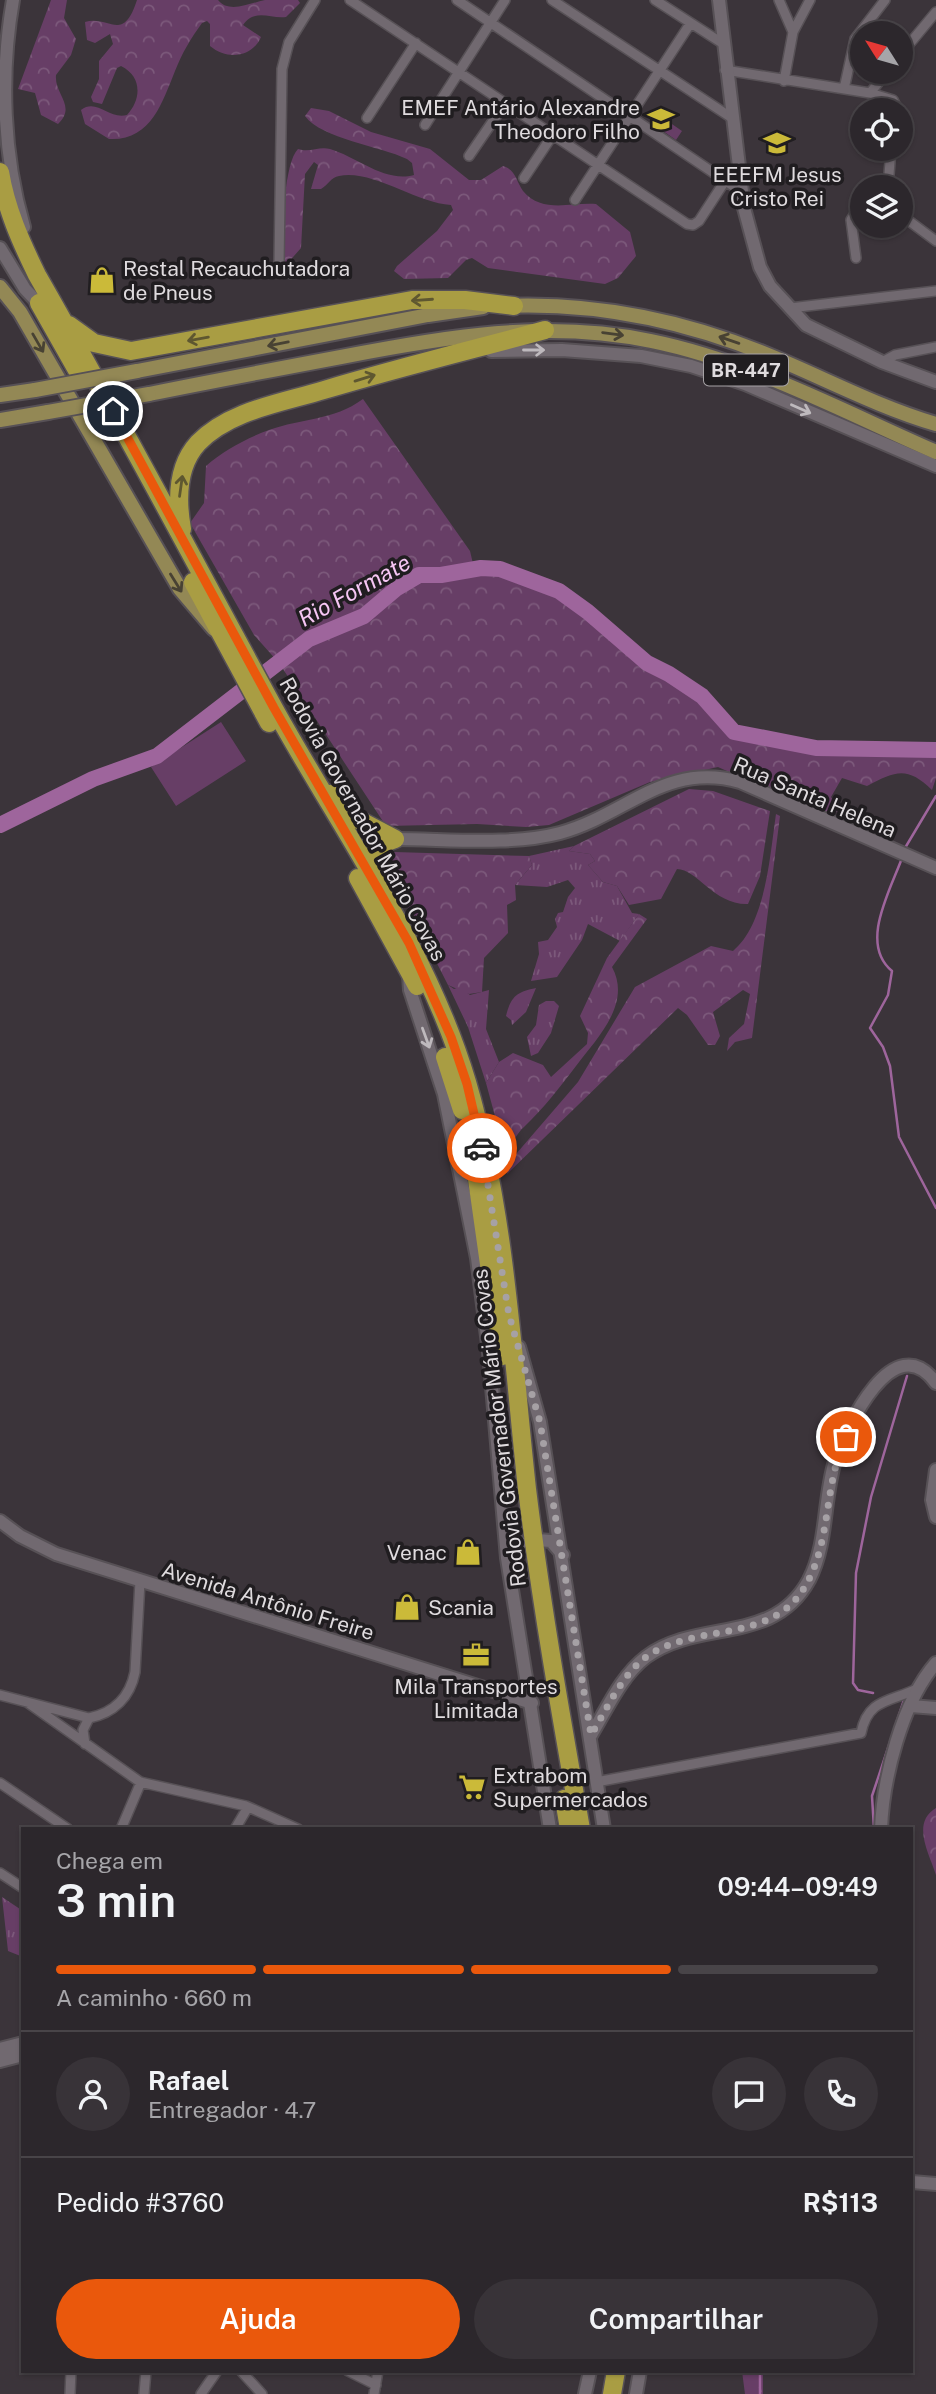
<!DOCTYPE html>
<html lang="pt">
<meta charset="utf-8">
<style>
body{margin:0;font-family:"Public Sans",sans-serif;background:#383338;color:#f1f3f6;height:100vh;display:flex;flex-direction:column;font-size:26px;white-space:nowrap}
*{box-sizing:border-box;margin:0}
p{font-size:23px;color:#a6a5a9}
.icon{flex:none;width:38px;height:38px;fill:none;stroke:currentColor;stroke-width:2;stroke-linecap:round;stroke-linejoin:round}
.map{position:relative;flex:1;overflow:hidden}
.sheet{position:absolute;left:21px;top:1827px;width:892px;height:546px;display:flex;flex-direction:column;background:#2c272c;border-radius:0px;box-shadow:0 2px 5px #0004,0 0 0 2px #484448}
.sheet>*{flex:none}
.needle{width:46px;rotate:307deg}
.controls{position:absolute;left:850px;top:21px;display:grid;gap:14px}
.controls a{display:grid;place-items:center;width:63px;height:63px;border-radius:50%;background:#2c272c;box-shadow:0 2px 5px #0004,0 0 0 2px #484448;font-size:35px}
.pin{position:absolute;display:grid;place-items:center;width:60px;height:60px;color:#fff;margin:-30px;border:4px solid #fff;border-radius:50%;box-shadow:0 2px 7px #0007}
.courier{position:absolute;display:grid;place-items:center;width:70px;height:70px;margin:-35px;border:5px solid #ea580c;border-radius:50%;background:#fff;color:#222;box-shadow:0 2px 9px #0007}
.overview em{font-style:normal;font-weight:600}
.overview div{display:flex;flex-direction:column-reverse}
.overview{display:flex;align-items:center;justify-content:space-between;height:119px;padding:0 35px}
h1{font-size:46px;font-weight:600;line-height:52px}
.bar{display:grid;grid-template-columns:repeat(4,1fr);gap:10px 7px;align-content:center;height:84px;padding:0 35px}
.bar i{height:9px;border-radius:5px;background:#484448}
.bar .on{background:#ea580c}
.bar p{grid-column:span 4}
.line{display:flex;align-items:center;gap:18px;padding:0 35px;border-top:2px solid #484448}
.line div{flex:1}
.round{display:grid;place-items:center;flex:none;width:74px;height:74px;border-radius:37px;background:#383338}
.action{display:flex;gap:14px;margin-top:auto;padding:14px 35px}
.action a{flex:1;height:80px;border-radius:42px;background:#ea580c;color:#fff;font-size:28px;font-weight:600;line-height:80px;text-align:center}
.action a+a{background:#383338;color:#f1f3f6}
.map>svg:first-child{display:block}
.grass{fill:url(#grass-tufts)}
.forest{fill:url(#forest-crowns)}
.park{fill:#673e66}
.lines{fill:none;stroke-linecap:round;stroke-linejoin:round}
.stream{stroke:#9e659c;stroke-width:2.5}
.river{stroke:#9e659c;stroke-width:16}
.street-casing{stroke:#575156;stroke-width:12}
.secondary-casing{stroke:#575156;stroke-width:16}
.primary-casing{stroke:#575156;stroke-width:18}
.highway-casing{stroke:#575156;stroke-width:21}
.street{stroke:#716970;stroke-width:9}
.secondary{stroke:#716970;stroke-width:12}
.primary{stroke:#938855;stroke-width:14}
.highway{stroke:#a99d43;stroke-width:18}
.primary-bridge-casing{stroke:#575156;stroke-width:18;stroke-linecap:butt}
.primary-bridge{stroke:#938855;stroke-width:14}
.oneway{stroke:#5e5730}
.oneway2{stroke:#484233}
.oneway3{stroke:#beb9bd}
.done{stroke:#a6a1a5;stroke-width:7;stroke-dasharray:0 12.6}
.route{stroke:#ea580c;stroke-width:9}
.labels{text-anchor:middle;dominant-baseline:central;stroke-width:7;stroke-linejoin:round;paint-order:stroke}
.shield{fill:#201d20;stroke:#a6a2a5;stroke-width:2}
.shield-label{font-size:19px;font-weight:bold;fill:#dfdbde}
.poi-label{font-size:21px;fill:#dfdbde;stroke:#201d20;text-anchor:start}
.street-label{font-size:21px;fill:#dfdbde;stroke:#201d20}
.water-label{font-size:23px;font-style:italic;fill:#f6c6f4;stroke:#201d20}
</style>
<div class="map">
<svg width="936" height="2394" viewBox="0 0 936 2394">
<defs>
<pattern id="grass-tufts" width="24" height="20" patternUnits="userSpaceOnUse" patternTransform="scale(1.75)"><rect width="24" height="20" fill="#673e66"/><path d="M3 7l-1-3M5 7V3M7 7l1-3M15 17l-1-3M17 17v-4M19 17l1-3" fill="none" stroke="#7c597b"/></pattern>
<pattern id="forest-crowns" width="20" height="18" patternUnits="userSpaceOnUse" patternTransform="scale(1.75)"><rect width="20" height="18" fill="#673e66"/><path d="M2 6a3 3 0 1 1 6 0M12 15a3 3 0 1 1 6 0" fill="none" stroke="#7c597b"/></pattern>
</defs>
<rect width="100%" height="100%" fill="#3b343a"/>
<path class="grass" d="M574,846L569,851L590,854L595,861L588,865L603,882L617,886L632,913L639,914L620,941L588,924L582,940L557,977L531,981L539,954L538,942L548,940L557,927L555,919L558,913L563,912L568,897L575,888L568,880L547,887L515,885L532,865L529,856Z
M448,985L454,989L460,987L470,995L489,990L486,1029L499,1062L486,1083L468,1027Z
M536,988L526,1012L512,1025L511,1020L506,1016C511,996 517,992 536,988Z
M546,1001H554L559,1006L551,1033L538,1053L531,1056L527,1037L536,1025L539,1005Z
M2,1897L23,1911V1957L8,1951Z
M742,2371H763V2394H745Z"/>
<path class="forest" d="M51,0H67L64,18L76,39L71,55L56,75C54,94 77,106 58,124L41,115L35,93L18,89Z
M137,0H218C229,14 250,3 265,0C275,0 288,0 298,0L300,3L286,17C270,19 255,8 243,25L261,37C252,58 227,60 210,46V24L207,21L202,23C191,38 182,53 175,71C162,103 151,141 109,139L85,124L81,110C97,98 109,120 127,115C141,100 143,77 121,66L117,68L102,104L93,102L91,97L99,79V61L113,44L110,34L95,43L87,40L85,22C109,15 123,44 137,0Z
M311,108L329,111L371,132L430,149L469,180H481L503,166C516,170 516,181 523,191C542,214 571,202 596,204L630,232L636,256L618,278L605,284L488,268L472,258L466,260L448,278L404,279L394,271L397,266L437,231L453,210L451,205C416,203 372,169 339,176C331,177 328,185 321,189H311L318,165L314,162L305,174L301,248L286,265L281,263C282,240 283,164 298,149C310,153 319,146 330,149C357,157 385,183 414,175L412,163L407,159C380,146 322,139 305,116Z
M363,399L470,551L474,568C512,565 558,586 587,611C607,628 624,650 647,664C669,676 692,685 711,703C720,713 722,725 734,732L816,748L936,750V778L932,790C907,766 896,771 867,786L842,778L831,797L840,809L830,817L718,767L650,782L549,825L526,827L477,824L386,826L279,663L254,635L190,523L204,503L206,466C223,451 247,438 269,430C302,418 333,421 363,399Z
M689,789L713,791L770,811L760,876L748,904C714,905 697,869 677,869L661,899L629,905L617,886L603,882L588,865L595,861L590,854L569,851L574,846Z
M776,814L780,816L752,1038L735,1042L727,1051L729,1038L744,1024L750,994L743,990L713,1012L720,1036L715,1045H708L687,1015L678,1008L507,1174L510,1161L578,1082L635,987L711,946L733,951C766,924 770,854 776,814Z
M394,852L529,856L532,865L515,885L516,900L507,905L508,933L484,958L482,992L469,994L448,985L390,871L387,861Z
M639,914L647,919L612,967C632,1004 597,1038 576,1066C559,1088 544,1108 524,1127C516,1134 512,1145 505,1153L486,1083L499,1062L513,1053L543,1065L551,1077L587,1044L588,1033L580,1016L607,958Z
M936,1808V1875C929,1853 911,1823 936,1808Z"/>
<path class="park" d="M656,113L682,131L676,140L650,122Z
M221,722L246,761L176,806L151,767Z"/>
<g class="lines">
<path class="stream" d="M905,848L936,796
M902,858C890,891 859,944 892,971L888,995L870,1028L883,1047L890,1066L899,1137L936,1208
M873,1693L858,1690L853,1683L856,1573L871,1497L907,1376
M874,1829L872,1796L904,1700
M760,2394V2371"/>
<path class="river" d="M0,825L93,779L157,756L309,639L364,616L397,588L419,575H441L481,568L500,569L559,591L588,612L647,663L669,674L702,696L734,732L816,748L936,750"/>
<defs>
<path id="street" d="M350,0L687,224L693,225L699,221L725,181
M457,0L742,192
M552,0L732,118
M655,0L722,43
M779,0L793,32
M901,54L936,12
M725,70L870,93L893,100L898,110
M784,81L793,32L810,0
M844,89L855,39L885,0
M870,93L887,72
M367,118L416,43
M425,125L505,0
M469,156L506,102
M524,178L554,133
M888,187L891,149
M575,200L690,24
M901,215L936,241
M856,258L851,220L856,212L863,210
M292,274L284,272L279,264L282,69L289,42L315,0
M790,308L936,291
M882,362L895,355L936,347
M0,1695L89,1718C114,1713 130,1697 135,1672L140,1581
M27,1702L140,1782L246,1806L298,1829
M85,1744L83,1730L89,1718
M596,1782L861,1733C868,1698 891,1702 919,1688
M0,1783L68,1829
M121,1829L141,1782
M235,1829L248,1807
M0,1873L23,1888
M241,2371L262,2394
M348,2371L376,2385
M70,2394L71,2371
M144,2394L146,2371
M201,2394L217,2371
M374,2394L378,2371"/>
<path id="secondary" d="M13,0C0,74 3,155 24,227
M719,0L744,208L760,267L770,286L806,325L882,362L936,382
M0,248L25,289L41,306
M491,351L562,350L641,356L691,366L745,384L936,466
M395,839C447,839 511,846 560,833C626,815 666,761 740,782L936,868
M409,975L410,990L444,1094L477,1258L489,1352L507,1558L550,1829
M519,1347L540,1422L604,1829
M936,1470L932,1500L936,1517
M0,1521L20,1536L56,1554L532,1703
M537,1540L551,1541L563,1555
M507,1558L521,1543
M911,1706L936,1708
M591,1735C607,1709 621,1676 646,1657C699,1618 773,1646 809,1580C828,1543 823,1500 835,1461C846,1427 894,1325 936,1383
M881,1829C883,1778 902,1702 936,1663
M0,2049L23,2043
M0,2061L23,2055
M912,2182L936,2184
M585,2394L590,2371
M636,2394L640,2371"/>
<path id="primary" d="M0,287L20,312L180,589L214,629
M503,306C595,302 683,320 768,355C824,378 878,407 936,424
M137,371L428,315L483,307
M149,394C213,381 277,369 341,357C444,337 546,319 651,341C750,361 844,412 936,452
M0,395L35,390
M0,420L48,412"/>
<path id="highway" d="M0,172C6,209 21,242 37,275C119,418 196,565 275,710C342,831 427,948 467,1082C506,1214 512,1353 527,1489C541,1603 561,1716 581,1829
M39,303L82,379
M69,325L94,343L131,351L412,300H465L514,306
M182,529C177,501 177,466 198,443C230,410 282,403 324,390C397,368 471,350 545,330
M193,582L269,723
M330,794L359,820L395,839
M379,875L371,856L384,843L395,839
M358,878L417,986
M445,1057L462,1110
M474,1158L502,1356
M564,1799L569,1829
M612,2394L616,2371"/>
</defs>
<use href="#street" class="street-casing"/>
<use href="#secondary" class="secondary-casing"/>
<use href="#primary" class="primary-casing"/>
<use href="#highway" class="highway-casing"/>
<use href="#street" class="street"/>
<use href="#secondary" class="secondary"/>
<use href="#primary" class="primary"/>
<use href="#highway" class="highway"/>
<defs>
<path id="primary-bridge" d="M35,390L137,371
M48,412L149,394"/>
</defs>
<use href="#primary-bridge" class="primary-bridge-casing"/>
<use href="#primary-bridge" class="primary-bridge"/>
</g>
<defs><path id="oneway-shaft" d="M-6 0H5M1.5-3L5.5 0L1.5 3" fill="none" stroke-width="1.6" stroke-linecap="round" stroke-linejoin="round" transform="scale(1.75)"/></defs>
<g class="oneway">
<use href="#oneway-shaft" transform="translate(422 300) rotate(176)"/>
<use href="#oneway-shaft" transform="translate(198 339) rotate(170)"/>
<use href="#oneway-shaft" transform="translate(365 378) rotate(-17)"/>
<use href="#oneway-shaft" transform="translate(181 486) rotate(-82)"/>
</g>
<g class="oneway2">
<use href="#oneway-shaft" transform="translate(613 334) rotate(8)"/>
<use href="#oneway-shaft" transform="translate(729 340) rotate(-161)"/>
<use href="#oneway-shaft" transform="translate(38 343) rotate(60)"/>
<use href="#oneway-shaft" transform="translate(278 344) rotate(169)"/>
<use href="#oneway-shaft" transform="translate(176 583) rotate(58)"/>
</g>
<g class="oneway3">
<use href="#oneway-shaft" transform="translate(534 350)"/>
<use href="#oneway-shaft" transform="translate(801 409) rotate(24)"/>
<use href="#oneway-shaft" transform="translate(426 1038) rotate(70)"/>
</g>
<g class="lines">
<path class="done" d="M482,1148L509,1315L540,1422L591,1735C607,1709 621,1676 646,1657C692,1624 766,1642 800,1594C833,1548 822,1487 846,1437"/>
<path class="route" d="M113,411L274,708L409,943L451,1037L467,1084L482,1148"/>
</g>
<defs>
<symbol id="school-bare" viewBox="-9 -9 18 18"><path d="M0-5L7-2L0 1L-7-2ZM-4 1L0 2.5L4 1V4Q0 6-4 4Z" fill="#cbba39" stroke="#201d20" stroke-width="2.5" paint-order="stroke"/></symbol>
<symbol id="shop-bare" viewBox="-9 -9 18 18"><path d="M-5-2.5h2.3a2.7 3.5 0 0 1 5.4 0H5L5.5 6h-11ZM-1.5-2.5h3a1.5 2.3 0 0 0-3 0Z" fill="#cbba39" stroke="#201d20" stroke-width="2.5" paint-order="stroke"/></symbol>
<symbol id="office-bare" viewBox="-9 -9 18 18"><path d="M-6-3h4V-5.5h4V-3h4V5H-6ZM-1-4.5V-3h2v-1.5ZM-6 0V1H6V0Z" fill="#cbba39" stroke="#201d20" stroke-width="2.5" paint-order="stroke"/></symbol>
<symbol id="supermarket-bare" viewBox="-9 -9 18 18"><path d="M-6-5.5h2.5l.6 2H6L4.5 2H-2.5L-4.4-4H-6ZM-1.5 3.2a1.3 1.3 0 1 0 .1 0ZM3 3.2a1.3 1.3 0 1 0 .1 0Z" fill="#cbba39" stroke="#201d20" stroke-width="2.5" paint-order="stroke"/></symbol>
</defs>
<g fill-rule="evenodd">
<use href="#school-bare" x="642" y="100" width="38" height="38"/>
<use href="#school-bare" x="758" y="124" width="38" height="38"/>
<use href="#shop-bare" x="83" y="261" width="38" height="38"/>
<use href="#shop-bare" x="449" y="1533" width="38" height="38"/>
<use href="#shop-bare" x="388" y="1588" width="38" height="38"/>
<use href="#office-bare" x="457" y="1636" width="38" height="38"/>
<use href="#supermarket-bare" x="453" y="1768" width="38" height="38"/>
</g>
<g class="labels">
<rect class="shield" x="704" y="354.5" width="84" height="31" rx="5"/>
<g class="shield-label">
<text x="746" y="370">BR-447</text>
</g>
<g class="poi-label">
<text x="640" y="107" text-anchor="end">EMEF Antário Alexandre<tspan x="640" dy="24">Theodoro Filho</tspan></text>
<text x="777" y="174" text-anchor="middle">EEEFM Jesus<tspan x="777" dy="24">Cristo Rei</tspan></text>
<text x="123" y="268">Restal Recauchutadora<tspan x="123" dy="24">de Pneus</tspan></text>
<text x="447" y="1552" text-anchor="end">Venac</text>
<text x="428" y="1607">Scania</text>
<text x="476" y="1686" text-anchor="middle">Mila Transportes<tspan x="476" dy="24">Limitada</tspan></text>
<text x="493" y="1775">Extrabom<tspan x="493" dy="24">Supermercados</tspan></text>
</g>
<g class="street-label">
<text transform="translate(815 797) rotate(23)">Rua Santa Helena</text>
<text transform="translate(363 819) rotate(61)">Rodovia Governador Mário Covas</text>
<text transform="translate(499 1428) rotate(-97)">Rodovia Governador Mário Covas</text>
<text transform="translate(268 1601) rotate(17)">Avenida Antônio Freire</text>
</g>
<g class="water-label">
<text transform="translate(354 590) rotate(-29)">Rio Formate</text>
</g>
</g>
</svg>
<div class="controls">
<a><svg class="needle" viewBox="-14 -14 28 28"><path d="M0-13l5 13h-10z" fill="#e53935"/><path d="M0 13l5-13h-10z" fill="#a6a5a9"/></svg></a>
<a><svg class="icon" aria-label="locate" viewBox="0 0 24 24"><circle cx="12" cy="12" r="6"/><path d="M12 2v4M12 18v4M2 12h4M18 12h4"/></svg></a>
<a><svg class="icon" aria-label="layers" viewBox="0 0 24 24"><path d="M12 4l9 5-9 5-9-5zM3 14l9 5 9-5"/></svg></a>
</div>
<div class="pin" style="left:846px;top:1437px;background:#ea580c"><svg class="icon" aria-label="bag" viewBox="0 0 24 24"><path d="M5 8h14l-1 12H6zM9 8a3 3 0 0 1 6 0"/></svg></div>
<div class="pin" style="left:113px;top:411px;background:#1f2937"><svg class="icon" aria-label="home" viewBox="0 0 24 24"><path d="M3 11l9-7 9 7M6 9v11h12V9"/></svg></div>
<div class="courier" style="left:482px;top:1148px"><svg class="icon" aria-label="car" viewBox="0 0 24 24"><path d="M5 17H2v-5l4-1 3-4h7l3 4 3 1v5h-3M9 17h6M6 11h13"/><circle cx="7" cy="17" r="2"/><circle cx="17" cy="17" r="2"/></svg></div>
<section class="sheet">
<div class="overview"><div><h1>3 min</h1><p>Chega em</p></div><em>09:44–09:49</em></div>
<div class="bar"><i class="on"></i><i class="on"></i><i class="on"></i><i></i><p>A caminho · 660 m</p></div>
<div class="line" style="height:126px"><a class="round"><svg class="icon" aria-label="person" viewBox="0 0 24 24"><circle cx="12" cy="8" r="4"/><path d="M4 21q1-7 8-7t8 7"/></svg></a><div><b>Rafael</b><p>Entregador · 4.7</p></div><a class="round"><svg class="icon" aria-label="chat" viewBox="0 0 24 24"><path d="M4 5h16v11H9l-5 4z"/></svg></a><a class="round"><svg class="icon" aria-label="phone" viewBox="0 0 24 24"><path d="M5 4h4l2 5-3 2q2 4 5 5l2-3 5 2v4C11 20 4 13 5 4z"/></svg></a></div>
<div class="line" style="height:91px"><div>Pedido #3760</div><b>R$113</b></div>
<div class="action"><a>Ajuda</a><a>Compartilhar</a></div>
</section>
</div>
